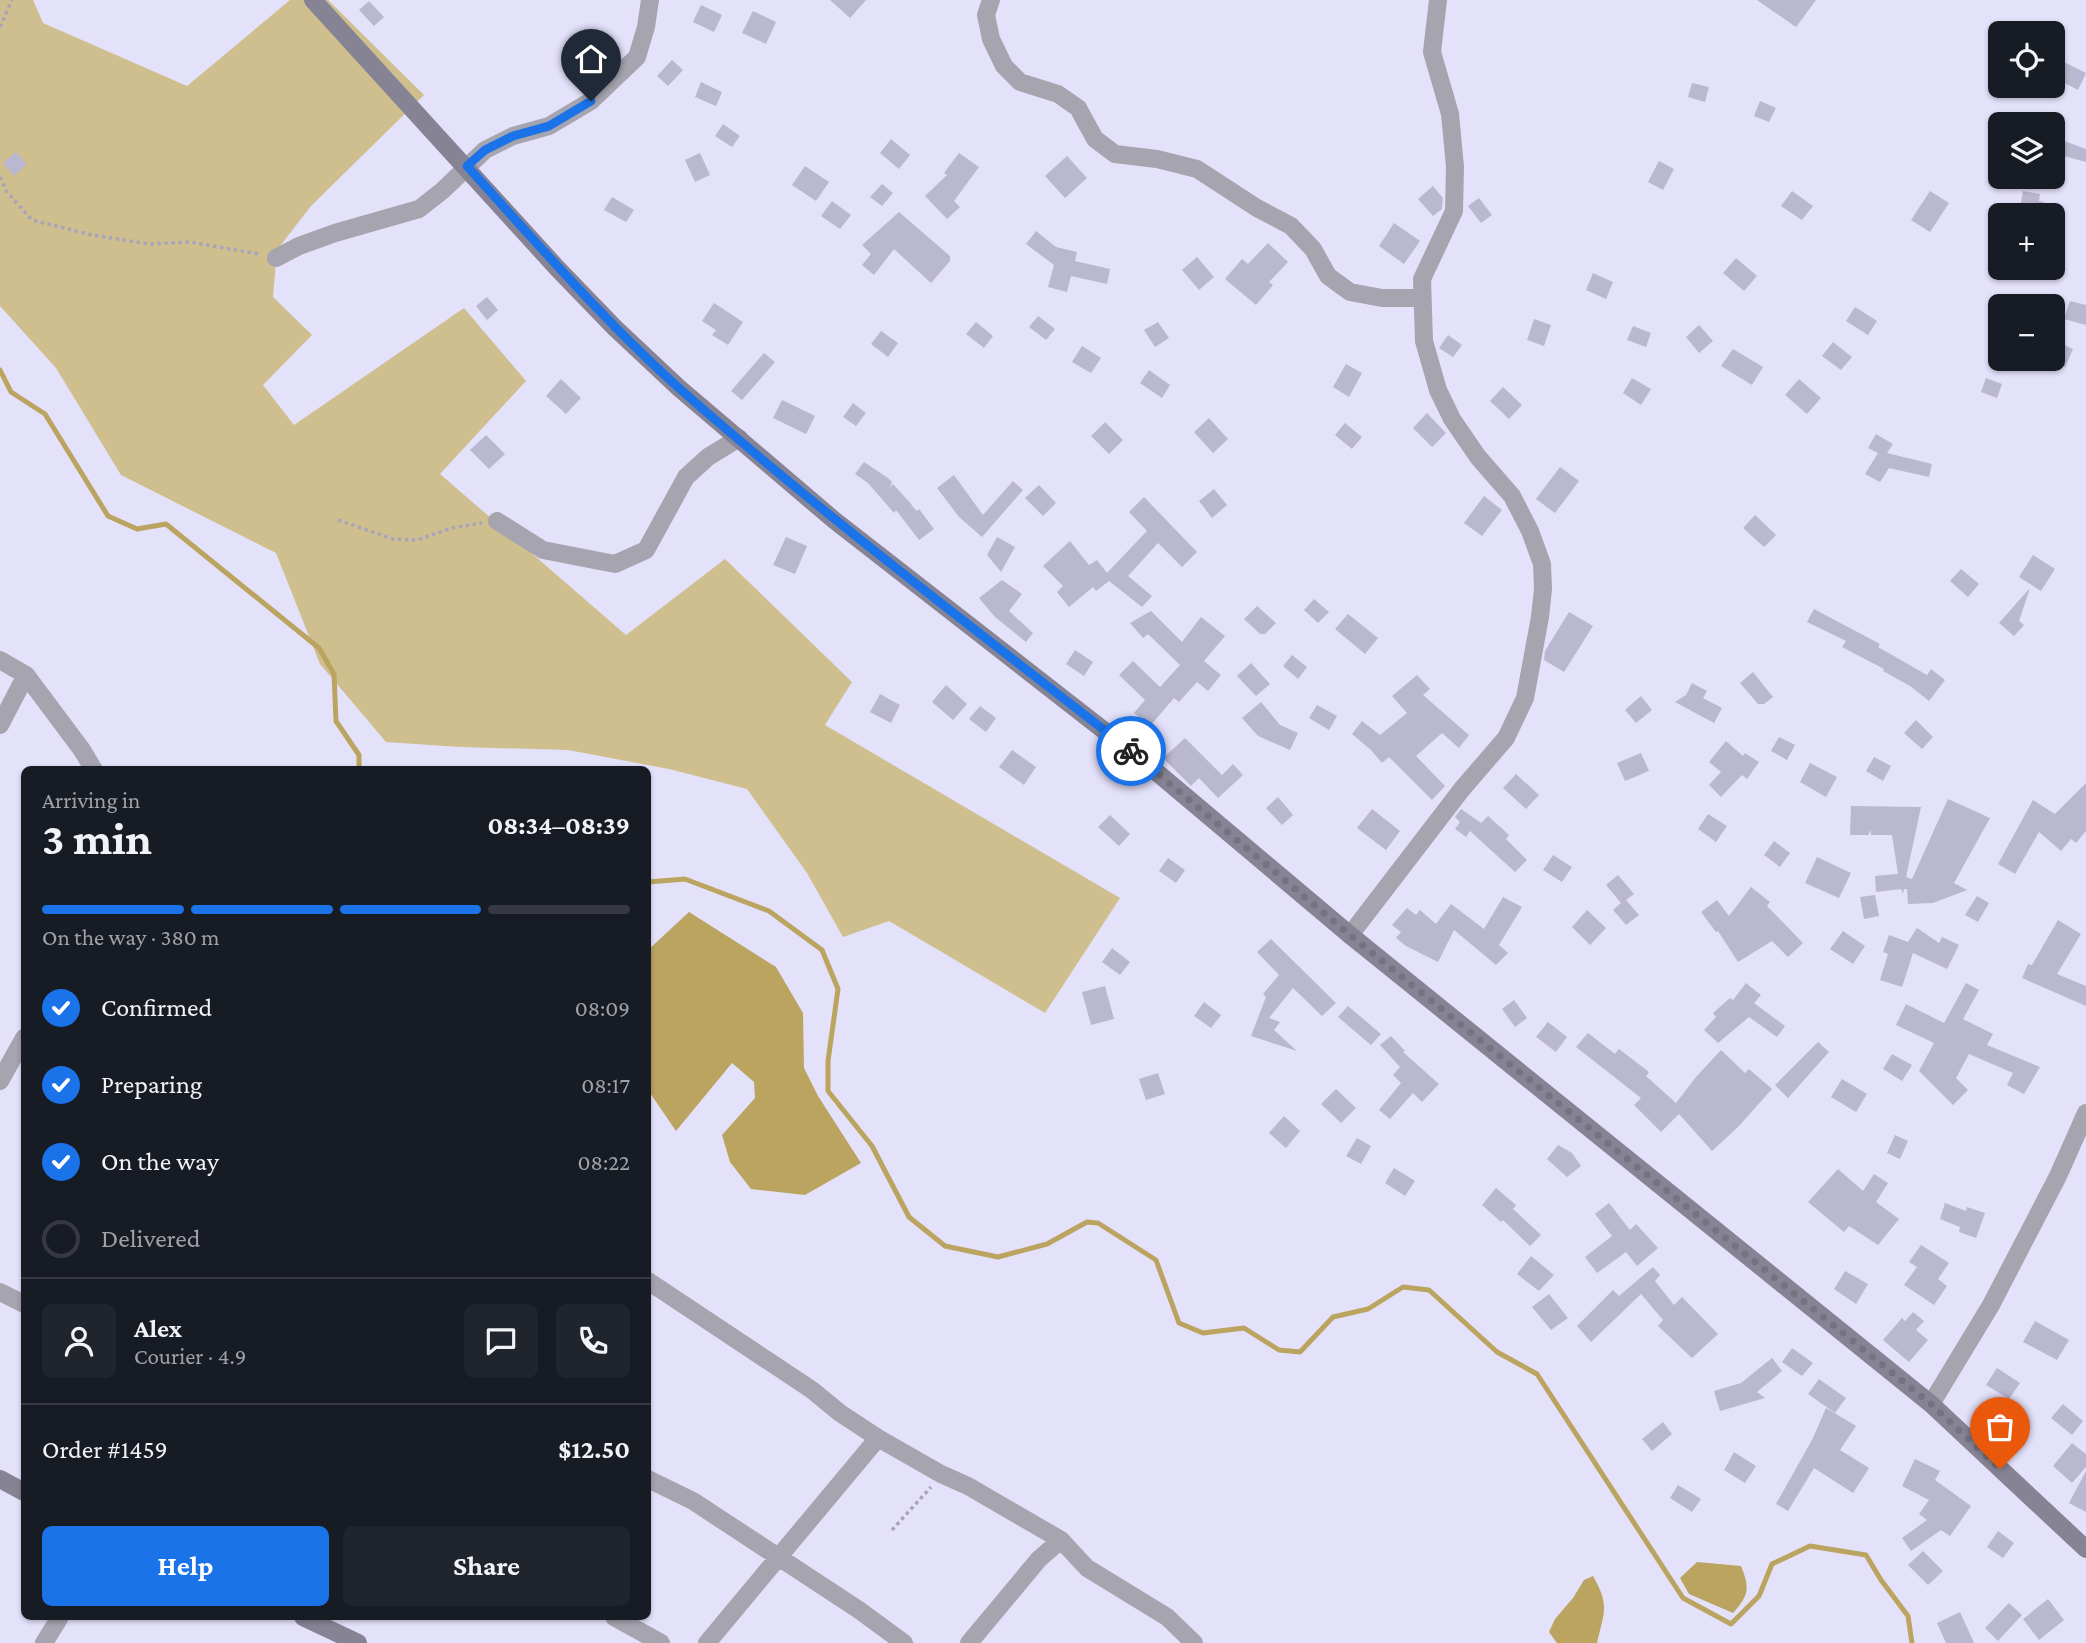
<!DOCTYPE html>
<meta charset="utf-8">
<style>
body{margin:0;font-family:"Crimson Pro",serif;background:#20242c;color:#f1f3f6;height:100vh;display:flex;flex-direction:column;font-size:26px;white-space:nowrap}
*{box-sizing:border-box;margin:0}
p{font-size:23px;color:#9ea1a6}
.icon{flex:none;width:38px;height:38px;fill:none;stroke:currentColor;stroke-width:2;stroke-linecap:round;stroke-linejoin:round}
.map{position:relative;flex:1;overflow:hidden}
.drawer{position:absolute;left:21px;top:766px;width:630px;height:854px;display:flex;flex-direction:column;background:#171b24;border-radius:10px;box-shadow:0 2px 5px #0004}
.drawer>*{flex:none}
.fabs{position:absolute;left:1988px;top:21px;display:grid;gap:14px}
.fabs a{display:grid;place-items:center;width:77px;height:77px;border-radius:10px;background:#171b24;box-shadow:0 2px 5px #0004;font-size:35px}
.pin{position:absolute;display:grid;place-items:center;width:60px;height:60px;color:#fff;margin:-72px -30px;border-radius:50% 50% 50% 0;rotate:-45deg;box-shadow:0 0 7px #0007}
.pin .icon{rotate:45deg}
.courier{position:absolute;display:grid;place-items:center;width:70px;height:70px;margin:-35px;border:5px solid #1a73e8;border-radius:50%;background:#fff;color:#222;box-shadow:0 2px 9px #0007}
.summary em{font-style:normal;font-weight:700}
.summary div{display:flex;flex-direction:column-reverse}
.summary{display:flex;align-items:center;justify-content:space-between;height:119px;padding:0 21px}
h1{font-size:46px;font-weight:700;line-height:52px}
.bar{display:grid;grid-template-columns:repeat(4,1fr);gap:10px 7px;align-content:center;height:84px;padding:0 21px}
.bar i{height:9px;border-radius:5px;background:#363941}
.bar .current{background:#1a73e8}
.bar p{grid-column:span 4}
.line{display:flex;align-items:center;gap:18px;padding:0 21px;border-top:2px solid #363941}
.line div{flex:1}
.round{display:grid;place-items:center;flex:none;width:74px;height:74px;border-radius:10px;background:#20242c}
ol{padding:0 21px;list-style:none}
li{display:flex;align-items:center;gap:21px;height:77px}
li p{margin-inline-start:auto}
li .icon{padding:7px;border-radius:50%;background:#1a73e8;color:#fff;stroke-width:4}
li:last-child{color:#9ea1a6}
li i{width:38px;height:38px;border:4px solid #363941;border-radius:50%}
.primary-button{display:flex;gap:14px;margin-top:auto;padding:14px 21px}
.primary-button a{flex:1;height:80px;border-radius:10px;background:#1a73e8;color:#fff;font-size:28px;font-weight:700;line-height:80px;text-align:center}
.primary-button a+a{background:#20242c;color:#f1f3f6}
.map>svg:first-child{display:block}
.green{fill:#cfbf8e}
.water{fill:#bba45f}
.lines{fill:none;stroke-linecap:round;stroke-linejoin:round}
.stream{stroke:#bba45f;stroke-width:5}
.building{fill:#bab7d0}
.path{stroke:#a8a5ba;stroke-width:3.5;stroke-dasharray:3.5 3.5;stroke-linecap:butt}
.street{stroke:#a5a4af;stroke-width:18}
.secondary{stroke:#868494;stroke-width:18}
.done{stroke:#757282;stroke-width:7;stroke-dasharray:0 12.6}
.route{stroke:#1a73e8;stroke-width:9}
</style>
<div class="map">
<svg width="2086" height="1643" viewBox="0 0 2086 1643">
<rect width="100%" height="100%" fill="#e4e1fb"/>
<path class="green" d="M0,0H33L43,23L187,86L290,0H328L424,95L311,206L277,250L273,297L312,335L263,385L294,425L464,308L526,381L440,474L626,635L725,559L852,682L825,725L1120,898L1045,1013L889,921L843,937L807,873L747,789L669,769L568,750L460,747L386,742L320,664L276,553L121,475L56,368L0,306Z"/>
<path class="water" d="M689,912L776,967L803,1013L804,1068L818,1096L861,1163L805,1195L751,1189L730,1162L722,1135L755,1098L754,1082L732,1063L676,1131L648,1090V950Z
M1697,1562L1741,1566C1750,1588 1749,1595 1733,1613L1689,1594L1680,1578Z
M1593,1576C1610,1606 1604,1612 1597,1643H1557L1549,1632L1555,1619L1573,1598L1584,1580Z"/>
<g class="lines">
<path class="stream" d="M0,370L11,392L45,414L108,516L137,529L166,524L319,648L334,674L336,721L359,755V770
M648,882L685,879L769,911L822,950L838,989L828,1061V1091L872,1146L909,1217L945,1246L998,1257L1047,1244L1087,1222L1098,1223L1156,1260L1179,1323L1203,1333L1244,1328L1279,1350L1300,1352L1333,1317L1368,1309L1403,1287L1429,1290L1497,1352L1537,1374L1683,1598L1731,1624L1759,1596L1772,1564L1810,1546L1866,1555L1881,1580L1908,1616L1912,1643"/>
</g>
<path class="building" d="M830,0H866L850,18Z
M1757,0H1816L1796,27Z
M369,1L384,17L374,26L359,10Z
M701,5L722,15L714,32L693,22Z
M753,11L776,22L766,44L742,33Z
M672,60L683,70L668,86L657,76Z
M2062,61L2086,73L2078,90L2053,77Z
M701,82L722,92L716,106L695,97Z
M1692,83L1709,87L1705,102L1688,97Z
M1760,101L1776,108L1769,122L1754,116Z
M723,124L740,136L732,147L715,136Z
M2053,137L2086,149V162L2053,153Z
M891,139L910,155L899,169L880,153Z
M16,152L27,164L14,176L3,163Z
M700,153L710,175L695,182L685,160Z
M959,153L979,167L954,201L960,207L947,219L925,196L947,175L944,173Z
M1067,156L1087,178L1065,198L1045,176Z
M1659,161L1674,169L1663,190L1648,182Z
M805,166L829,182L816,201L792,185Z
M882,184L893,193L882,206L870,197Z
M1433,186L1443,198L1442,209L1433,216L1418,199Z
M1792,191L1813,206L1802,220L1781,206Z
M1930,191L1949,203L1930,232L1911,220Z
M2023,191L2040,194L2039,201L2044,202L2042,215L2019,214Z
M612,197L634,210L626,222L604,210Z
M1479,198L1492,215L1481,223L1468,206Z
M832,201L851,215L840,229L821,216Z
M899,212L950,256V261L931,283L894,249L874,275L862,265L871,254L862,245Z
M1394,223L1420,241L1404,264L1379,246Z
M1036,231L1056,247L1077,252L1075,261L1110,269L1107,284L1071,276L1067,292L1048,287L1054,265L1026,244Z
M1268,243L1288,262L1269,282L1273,285L1256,305L1225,279L1242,259L1248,264Z
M1197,257L1214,277L1199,290L1182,270Z
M1736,258L1757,276L1744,291L1723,273Z
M1593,273L1613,282L1606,299L1586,290Z
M487,297L498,310L487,320L476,306Z
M2070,301L2086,305V325L2064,319Z
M714,303L743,322L728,345L712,335L716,330L702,321Z
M1855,307L1877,321L1868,335L1846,321Z
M1038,316L1055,329L1046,340L1029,327Z
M1534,319L1551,325L1544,346L1527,340Z
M976,322L993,336L984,348L966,334Z
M1158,322L1169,338L1155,347L1144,330Z
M1699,325L1713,341L1699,353L1686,337Z
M1633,326L1651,333L1646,347L1627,340Z
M881,331L898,343L888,357L871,344Z
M1448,335L1462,345L1453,357L1439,348Z
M2053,340L2073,349L2065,367L2053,361Z
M1833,342L1852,357L1841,370L1822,356Z
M1082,346L1101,358L1091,373L1072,362Z
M1733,349L1763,367L1752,385L1721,366Z
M764,353L775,362L742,400L731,391Z
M1346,364L1362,373L1349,397L1333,387Z
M1149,370L1170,385L1162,398L1140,383Z
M1632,378L1651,389L1641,405L1623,393Z
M1986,378L2002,384L1997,398L1981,392Z
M561,379L581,398L566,414L546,396Z
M1799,379L1821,398L1807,414L1785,395Z
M1503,387L1522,405L1509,419L1490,401Z
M782,400L815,416L806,434L773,418Z
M853,403L866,413L856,426L843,417Z
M1427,413L1446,433L1432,447L1413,428Z
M1209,418L1228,439L1213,453L1194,432Z
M1105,422L1123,440L1109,454L1091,436Z
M1345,423L1362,437L1352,449L1335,435Z
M1876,434L1893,444L1887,453L1932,464L1929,477L1889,468L1880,482L1865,474L1878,453L1868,448Z
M486,435L505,454L489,469L470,450Z
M864,462L888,478L892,482L890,488L893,484L912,505L911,507L912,506L917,511L919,509L934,529L919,540L896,510L894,513L868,483L855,474Z
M1560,467L1579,481L1555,513L1536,499Z
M954,475L983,515L1013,481L1023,490L982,537L959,517L937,488Z
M1039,485L1056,503L1043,516L1025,498Z
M1214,489L1227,505L1212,518L1199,501Z
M1484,496L1502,510L1482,536L1464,523Z
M1144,497L1197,552L1182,567L1158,543L1128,576L1152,596L1142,607L1109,581L1096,591L1093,587L1069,607L1057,592L1063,586L1043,566L1070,541L1089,565L1097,560L1107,573L1147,531L1129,512Z
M1755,515L1776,535L1764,547L1743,528Z
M786,537L807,546L795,574L773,565Z
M997,537L1015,547L1001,572L987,555Z
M2033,555L2055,569L2041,591L2019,577Z
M1961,569L1979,584L1968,597L1950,581Z
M1002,580L1022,594L1009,611L1033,633L1026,642L995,617L979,598Z
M2030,588L2019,621L2024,625L2014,636L1999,623Z
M1314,599L1329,612L1318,623L1304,610Z
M1257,606L1276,623L1265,634H1260L1244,619Z
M1814,609L1880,644L1878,647L1927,675L1931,669L1945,680L1929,701L1910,686L1883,671L1884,669L1842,647L1846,641L1807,622Z
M1151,611L1182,642L1201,617L1225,636L1204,661L1221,675L1208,691L1197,682L1179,702L1174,698L1150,726L1134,713L1145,700L1119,675L1133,661L1160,687L1180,665L1148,634L1143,638L1130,623Z
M1569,612L1593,626L1564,672L1544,660L1545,651Z
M1348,614L1378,638L1365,654L1335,629Z
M1075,650L1093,662L1084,676L1066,664Z
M1292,655L1307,667L1298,679L1283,666Z
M1251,663L1270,684L1256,696L1237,676Z
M1753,672L1773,697L1764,704H1758L1740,683Z
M1417,675L1430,689L1423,695L1469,735L1459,748L1442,733L1416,756L1445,786L1432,800L1389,757L1382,763L1371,750L1352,734L1362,721L1380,735L1407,713L1392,696Z
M1692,683L1707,691L1703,698L1722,708L1714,723L1675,702L1686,695Z
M946,685L967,704L953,720L932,702Z
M880,694L900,705L891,723L870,712Z
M1641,696L1652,710L1636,723L1625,710Z
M1261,702L1280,725L1298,733L1290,750L1258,736L1242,718Z
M1317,705L1337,716L1329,730L1309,718Z
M980,706L996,718L986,732L969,719Z
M1916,720L1933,737L1922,749L1904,733Z
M1779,737L1795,745L1787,760L1771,751Z
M1185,738L1222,775L1233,764L1243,775L1218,798L1199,778L1191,786L1163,758Z
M1726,741L1743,756L1745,753L1759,762L1747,779L1742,775L1721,797L1709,785L1721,772L1709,762Z
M1012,750L1036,767L1024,785L999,767Z
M1641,753L1649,771L1625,781L1617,763Z
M1874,757L1891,766L1883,781L1866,771Z
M1810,763L1837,777L1826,797L1800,782Z
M1516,774L1539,795L1526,809L1503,788Z
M2086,783V831L2076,843L2071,839L2061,851L2039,832L2015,874L1998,864L2033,800L2055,814Z
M1278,797L1293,815L1282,825L1266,808Z
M1948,799L1990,818L1954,883L1967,890L1933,903L1908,904L1907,889H1904L1903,894L1901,889L1876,892L1875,876L1898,874L1892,835H1871V830L1868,835H1850L1851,806L1921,807L1906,877L1912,879Z
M1372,809L1400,831L1386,850L1357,828Z
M1461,809L1481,823L1488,816L1509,835L1506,839L1527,860L1515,872L1470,831L1466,837L1455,829L1460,822L1455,817Z
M1708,814L1727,826L1716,842L1698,829Z
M1110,815L1130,834L1119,846L1098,827Z
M1774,841L1790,853L1780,867L1764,855Z
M1553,855L1572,867L1562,882L1543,870Z
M1817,857L1851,873L1839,898L1805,883Z
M1168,858L1185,870L1176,883L1159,871Z
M1618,875L1634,894L1626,900L1639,915L1626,925L1613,910L1621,903L1606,885Z
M1751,887L1770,902L1767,906L1803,943L1788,957L1772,941L1738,962L1718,931L1716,932L1701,912L1717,900L1729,916Z
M1875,895L1879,916L1864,919L1860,897Z
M1977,896L1989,903L1978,922L1965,915Z
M1503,897L1522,907L1499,945L1508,953L1496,965L1454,930L1438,962L1406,946L1396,938L1401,932L1392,925L1407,908L1416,915L1420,910L1436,924L1451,904L1484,929Z
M1587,910L1606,928L1590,945L1572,927Z
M2058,920L2081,934L2057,974L2086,986V1006L2022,978L2028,964L2032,965Z
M1917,928L1939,943L1942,937L1959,945L1947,969L1913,953L1902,987L1880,980L1888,954L1883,952L1889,935L1908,942Z
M1843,931L1865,946L1853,964L1830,949Z
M1271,939L1336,1003L1322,1016L1293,988L1269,1018L1280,1022L1274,1030L1297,1051L1251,1036L1266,997L1263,994L1279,975L1257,952Z
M1112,948L1130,962L1120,975L1102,962Z
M1746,983L1761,995L1754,1003L1785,1026L1777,1037L1749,1017L1718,1043L1704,1030L1716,1017L1713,1013L1730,998L1733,1000Z
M1966,983L1979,990L1963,1019L1993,1034L1987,1045L2040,1067L2024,1094L2007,1085L2013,1073L1969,1054L1956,1078L1968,1090L1953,1105L1919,1071L1934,1043L1896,1025L1906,1004L1944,1023Z
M1105,986L1114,1019L1091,1025L1082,992Z
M1514,1000L1527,1018L1515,1027L1502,1009Z
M1204,1002L1221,1015L1211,1028L1194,1016Z
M1348,1006L1381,1034L1371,1045L1338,1017Z
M1548,1022L1567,1037L1556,1052L1536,1037Z
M1588,1033L1615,1054L1619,1049L1649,1072L1646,1076L1676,1103L1696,1077L1721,1050L1745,1073L1749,1069L1772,1089L1738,1127L1712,1151L1679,1114L1661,1132L1634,1105L1641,1098L1576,1047Z
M1391,1036L1405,1051L1403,1052L1439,1084L1422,1102L1413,1093L1390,1119L1379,1110L1401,1083L1393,1075L1400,1067L1380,1045Z
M1818,1042L1829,1052L1788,1098L1775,1085Z
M1892,1054L1912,1065L1902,1081L1883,1069Z
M1158,1073L1165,1094L1146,1100L1139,1079Z
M1842,1079L1867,1094L1856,1112L1831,1097Z
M1336,1089L1356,1108L1341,1123L1321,1104Z
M1284,1116L1300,1131L1286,1148L1269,1133Z
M1895,1135L1908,1141L1900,1159L1887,1153Z
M1357,1138L1371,1146L1361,1164L1346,1156Z
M1558,1145L1572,1153L1581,1166L1567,1177L1547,1159Z
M1394,1168L1415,1181L1405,1196L1385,1183Z
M1838,1169L1863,1191L1874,1174L1888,1183L1876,1202L1899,1219L1878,1245L1849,1226L1844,1232L1808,1202Z
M1496,1188L1516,1205L1513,1209L1541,1235L1530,1246L1503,1220L1501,1222L1482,1205Z
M1609,1203L1630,1230L1636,1224L1658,1248L1637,1266L1626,1252L1597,1273L1585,1257L1612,1236L1595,1214Z
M1945,1203L1966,1211L1967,1207L1985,1213L1976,1238L1959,1232L1960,1227L1940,1219Z
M1921,1245L1949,1263L1938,1279L1947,1286L1934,1305L1904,1285L1917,1267L1909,1262Z
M1531,1256L1554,1275L1539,1291L1517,1274Z
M1653,1267L1660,1275L1655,1281L1674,1305L1682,1297L1718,1334L1692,1358L1658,1326L1663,1320L1641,1294L1591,1342L1577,1326L1613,1290L1619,1296Z
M1845,1271L1868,1284L1856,1304L1834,1289Z
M1549,1294L1568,1318L1551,1330L1532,1307Z
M1913,1312L1924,1321L1916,1330L1928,1340L1909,1362L1883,1340L1902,1318L1905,1321Z
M2035,1321L2069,1340L2057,1360L2023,1342Z
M1792,1348L1813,1363L1802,1376L1782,1362Z
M1772,1358L1782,1371L1757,1392L1765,1398L1720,1411L1714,1391L1741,1383Z
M1997,1368L2020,1383L2009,1399L1986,1385Z
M1819,1379L1846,1398L1835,1413L1808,1394Z
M2063,1404L2083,1421L2072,1435L2051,1418Z
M1826,1408L1856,1426L1840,1450L1869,1468L1853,1493L1814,1468L1788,1511L1776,1504L1813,1438Z
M1663,1422L1672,1434L1652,1451L1642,1439Z
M2072,1443L2086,1454V1467L2072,1483L2053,1466Z
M1734,1452L1756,1466L1745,1483L1724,1470Z
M1915,1459L1940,1471L1935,1480L1971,1506L1950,1536L1941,1530L1911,1551L1902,1538L1927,1520L1919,1514L1929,1500L1902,1486Z
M2086,1471V1512L2069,1503Z
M1678,1485L1701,1499L1692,1512L1670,1498Z
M1998,1531L2014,1543L2003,1558L1987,1547Z
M1923,1551L1943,1571L1928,1585L1908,1565Z
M2048,1599L2064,1620L2039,1640L2023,1619Z
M2009,1603L2022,1615L1998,1641L1985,1628Z
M1960,1612L1974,1643H1946L1937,1623Z"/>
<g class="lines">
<path class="path" d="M0,27L12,0
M0,177L7,192L32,220L92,235L149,244L190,242L259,254
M338,520L393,539L417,540L452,528L482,523
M892,1530L931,1487"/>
<path class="street" d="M991,0L986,15L991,39L1004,66L1020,82L1058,94L1078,108L1095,139L1115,154L1157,159L1197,169L1257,208L1291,226L1313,249L1328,276L1350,292L1382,298H1422
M276,258L299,246L335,233L419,209L442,191L485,150L513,136L549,126L591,101L637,57L646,27L650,0
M497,521L543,550L615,564L646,550L686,477L708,457L739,438
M0,660L26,675L82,750L94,770
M0,725L26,675
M1350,935L1462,789L1506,738L1525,698L1540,617L1543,589L1542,564L1530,531L1512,496L1478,457L1452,419L1438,390L1424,341L1422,279L1454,211L1455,167L1450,114L1432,52L1438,0
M0,1081L24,1038
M648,1281L812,1390L840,1413L878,1438L941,1474L968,1486L1061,1540L1087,1568L1167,1617L1194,1643
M0,1292L24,1304
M1931,1404L1991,1305L2058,1176L2086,1113
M648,1479L693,1501L859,1610L904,1643
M614,1617L661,1643
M44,1643L60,1617
M707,1643L878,1438
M969,1643L1039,1559L1061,1540"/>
<path class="secondary" d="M313,0L557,268L615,328L679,388L834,520L1147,764L1350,935L1931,1404L2086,1549
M0,1479L24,1492
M303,1617L358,1643"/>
</g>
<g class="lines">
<path class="done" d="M1131,751L1350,935L1931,1404L2000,1469"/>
<path class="route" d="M591,101L549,126L513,136L485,150L467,166C536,242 603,320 680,389C824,516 979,632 1131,751"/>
</g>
</svg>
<div class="fabs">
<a><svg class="icon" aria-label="locate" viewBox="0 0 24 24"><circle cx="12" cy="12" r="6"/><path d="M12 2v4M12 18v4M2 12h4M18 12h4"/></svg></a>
<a><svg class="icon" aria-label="layers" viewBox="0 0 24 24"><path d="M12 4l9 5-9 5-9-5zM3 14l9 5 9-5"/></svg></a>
<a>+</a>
<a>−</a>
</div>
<div class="pin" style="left:2000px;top:1469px;background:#ea580c"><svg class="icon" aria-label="bag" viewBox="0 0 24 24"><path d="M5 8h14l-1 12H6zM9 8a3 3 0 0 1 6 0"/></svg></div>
<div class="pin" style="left:591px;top:101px;background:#1f2937"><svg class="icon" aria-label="home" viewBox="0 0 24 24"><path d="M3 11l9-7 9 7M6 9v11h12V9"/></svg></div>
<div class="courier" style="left:1131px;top:751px"><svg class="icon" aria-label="bike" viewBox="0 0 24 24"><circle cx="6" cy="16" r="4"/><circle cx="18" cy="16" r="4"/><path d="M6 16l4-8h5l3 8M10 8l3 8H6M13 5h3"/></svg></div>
<section class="drawer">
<div class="summary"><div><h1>3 min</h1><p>Arriving in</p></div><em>08:34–08:39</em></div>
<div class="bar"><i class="current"></i><i class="current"></i><i class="current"></i><i></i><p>On the way · 380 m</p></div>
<ol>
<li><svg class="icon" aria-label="check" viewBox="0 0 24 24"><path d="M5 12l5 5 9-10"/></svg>Confirmed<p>08:09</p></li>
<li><svg class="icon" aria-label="check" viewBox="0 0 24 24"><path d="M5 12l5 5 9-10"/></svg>Preparing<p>08:17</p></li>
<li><svg class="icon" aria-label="check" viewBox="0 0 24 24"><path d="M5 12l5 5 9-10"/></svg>On the way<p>08:22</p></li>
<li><i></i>Delivered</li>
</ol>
<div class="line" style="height:126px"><a class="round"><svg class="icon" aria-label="person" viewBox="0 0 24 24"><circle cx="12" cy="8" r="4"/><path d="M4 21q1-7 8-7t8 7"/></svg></a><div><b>Alex</b><p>Courier · 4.9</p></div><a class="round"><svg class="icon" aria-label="chat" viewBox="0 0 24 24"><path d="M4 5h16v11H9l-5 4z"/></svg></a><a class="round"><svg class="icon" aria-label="phone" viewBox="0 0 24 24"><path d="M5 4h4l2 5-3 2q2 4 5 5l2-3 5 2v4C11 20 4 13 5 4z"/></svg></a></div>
<div class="line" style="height:91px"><div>Order #1459</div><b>$12.50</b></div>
<div class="primary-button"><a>Help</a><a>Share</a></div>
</section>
</div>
